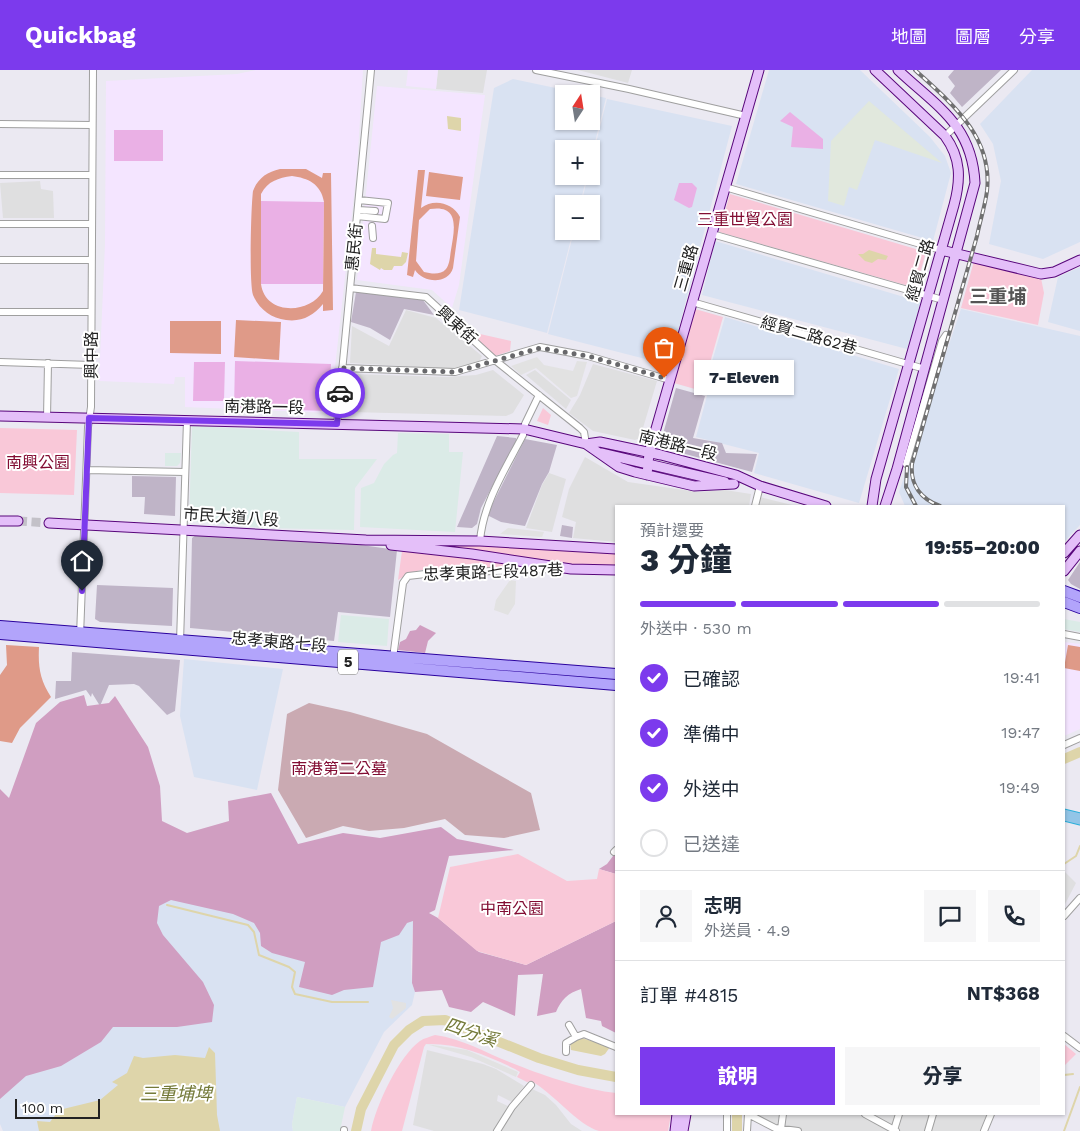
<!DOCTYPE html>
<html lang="zh-TW">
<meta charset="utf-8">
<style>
body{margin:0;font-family:"Work Sans","Noto Sans TC",sans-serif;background:#f6f6f7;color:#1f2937;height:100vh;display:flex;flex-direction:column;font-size:19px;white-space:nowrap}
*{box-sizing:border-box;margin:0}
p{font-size:16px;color:#747a83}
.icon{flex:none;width:28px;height:28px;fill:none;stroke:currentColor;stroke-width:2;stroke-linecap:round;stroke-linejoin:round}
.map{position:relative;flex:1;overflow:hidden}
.panel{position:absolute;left:615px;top:435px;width:450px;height:610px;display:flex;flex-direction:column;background:#fff;border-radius:0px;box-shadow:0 1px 4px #0004}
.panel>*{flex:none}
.needle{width:32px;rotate:12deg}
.controls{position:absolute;left:555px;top:15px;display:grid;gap:10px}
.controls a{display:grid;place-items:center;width:45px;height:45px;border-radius:0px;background:#fff;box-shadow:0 1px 4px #0004;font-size:25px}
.scale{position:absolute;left:15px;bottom:12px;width:85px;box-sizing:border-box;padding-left:5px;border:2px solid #222;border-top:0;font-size:14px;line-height:18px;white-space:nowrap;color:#222;-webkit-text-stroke:4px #fff;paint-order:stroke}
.pin{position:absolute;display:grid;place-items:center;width:42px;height:42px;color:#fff;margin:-51px -21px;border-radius:50% 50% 50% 0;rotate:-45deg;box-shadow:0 0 5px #0007}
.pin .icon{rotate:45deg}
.courier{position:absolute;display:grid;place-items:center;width:50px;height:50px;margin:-25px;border:4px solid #7c3aed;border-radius:50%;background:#fff;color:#222;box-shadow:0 1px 6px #0007}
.bubble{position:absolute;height:35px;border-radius:0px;background:#fff;box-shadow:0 1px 4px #0004;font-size:16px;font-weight:800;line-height:35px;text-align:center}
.summary em{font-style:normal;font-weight:800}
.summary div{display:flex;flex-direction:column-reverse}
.summary{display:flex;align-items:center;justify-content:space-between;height:85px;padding:0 25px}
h1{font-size:32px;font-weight:800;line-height:38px}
.bar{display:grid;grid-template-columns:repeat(4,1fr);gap:8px 5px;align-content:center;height:60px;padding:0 25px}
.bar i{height:6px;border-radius:4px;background:#e0e1e3}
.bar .active{background:#7c3aed}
.bar p{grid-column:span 4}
.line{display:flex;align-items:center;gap:12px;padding:0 25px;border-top:1px solid #e0e1e3}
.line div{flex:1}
.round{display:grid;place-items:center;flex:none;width:52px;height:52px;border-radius:0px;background:#f6f6f7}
ol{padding:0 25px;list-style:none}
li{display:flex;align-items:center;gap:15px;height:55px}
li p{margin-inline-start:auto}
li .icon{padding:5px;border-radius:50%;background:#7c3aed;color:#fff;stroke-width:4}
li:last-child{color:#747a83}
li i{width:28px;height:28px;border:2px solid #e0e1e3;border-radius:50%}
.cta{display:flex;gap:10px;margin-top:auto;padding:10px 25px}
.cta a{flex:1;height:58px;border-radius:0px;background:#7c3aed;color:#fff;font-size:20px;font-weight:800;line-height:58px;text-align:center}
.cta a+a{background:#f6f6f7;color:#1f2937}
header{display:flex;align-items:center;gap:30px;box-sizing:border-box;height:70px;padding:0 25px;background:#7c3aed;color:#fff}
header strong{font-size:24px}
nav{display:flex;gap:28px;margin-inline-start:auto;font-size:18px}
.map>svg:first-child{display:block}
.residential{fill:#dfdfe0}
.commercial{fill:#d9e2f2}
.industrial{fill:#dbebe7}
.education{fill:#f4e5ff}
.construction{fill:#bfb4c7}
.grass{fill:#eab0e5}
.forest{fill:#d09ec1}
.cemetery{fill:#caaab2}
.park{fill:#f9c8d8}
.pitch{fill:#df9a88;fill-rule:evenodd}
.parking{fill:#e2e2e2}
.plaza{fill:#e1e8dd}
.water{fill:#ded5aa}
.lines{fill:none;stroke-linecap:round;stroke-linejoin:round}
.stream{stroke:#ded5aa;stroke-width:2}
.river{stroke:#ded5aa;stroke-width:10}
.secondary-tunnel{stroke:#c3c1c8;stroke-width:9;stroke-dasharray:9 4.5;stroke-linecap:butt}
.street-casing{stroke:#9f9f9f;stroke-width:8}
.secondary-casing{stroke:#58067b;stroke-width:11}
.primary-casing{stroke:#2a029e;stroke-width:12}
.highway-casing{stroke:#2bafda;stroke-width:13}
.street{stroke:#fff;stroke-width:6}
.secondary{stroke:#e4bff9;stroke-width:9}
.primary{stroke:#b2a4fb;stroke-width:10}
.highway{stroke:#92c5e7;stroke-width:11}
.rail-casing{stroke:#707070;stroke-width:4}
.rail{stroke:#fff;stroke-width:2;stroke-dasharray:5.5;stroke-linecap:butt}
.done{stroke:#68686b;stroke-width:5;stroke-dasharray:0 9}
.route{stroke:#7c3aed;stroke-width:6}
.labels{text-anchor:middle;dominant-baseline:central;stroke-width:4;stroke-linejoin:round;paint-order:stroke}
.shield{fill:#fff;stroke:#646464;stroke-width:1}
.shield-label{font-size:15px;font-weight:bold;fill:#222}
.park-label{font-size:16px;fill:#820d33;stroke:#fff}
.street-label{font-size:16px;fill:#222;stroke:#fff}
.water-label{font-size:18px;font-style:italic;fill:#747a39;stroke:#fff}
.quarter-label{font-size:19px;font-weight:bold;fill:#555;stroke:#fff}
</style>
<header>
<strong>Quickbag</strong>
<nav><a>地圖</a><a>圖層</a><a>分享</a></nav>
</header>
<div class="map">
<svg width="1080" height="1061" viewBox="0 0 1080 1061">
<rect width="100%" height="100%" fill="#ebe9f2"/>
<path class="residential" d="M438,0H487L483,23L436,19Z
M578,0H632L628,13Z
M40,111L41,119L53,121L54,148H3L0,113Z
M406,240L436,248L482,286L479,292L453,299L350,293L352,256L389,276Z
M593,294L657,311L640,368L635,370L593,361L569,343L580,325Z
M493,300L524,325L513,343L506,346L350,342L351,304L447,307L476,305Z
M535,300L571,330L566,339L526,305Z
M585,387L628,412L698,422L725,420L751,424L749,436H616V472L573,468L576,452L562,447L569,419Z
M549,403L566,409L552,462L526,458L542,415Z
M760,427L796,436H759Z
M1064,801L1076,813L1064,836Z
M427,980L483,994L496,999L524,1016L512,1032L498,1025L497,1031L510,1037L495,1061H434L413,1055Z
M530,1018L545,1025L556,1035L571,1054L582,1061H501L513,1040Z
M756,1044H987L980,1061H775V1058Z"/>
<path class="commercial" d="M769,0H860L930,67L945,86L951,103L933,171L736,114Z
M1032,0H1080V172L1043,189L989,174L1001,111L993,74L980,54Z
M513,9L584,24H564V51H591V25L606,28L591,88V79H564V106H587L580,134H564V161H573L547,263L459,240L494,18Z
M607,29L732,56L669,295L548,264L574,161H591V134H581L588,106H591V93Z
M715,171L921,232L907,279L702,225Z
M1080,197V261L1048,252L1058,207Z
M961,239L1080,266V455L1064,472V436H905L899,422Z
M725,247L899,299L859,433L754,403L759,383L696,367L708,322L704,319Z
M184,589L283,599L257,720L194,707L180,646Z
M23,819L414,836L411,892L412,913L415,922L412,935L384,962L345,1037L297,1027L292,1054L293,1061H3L0,1054V979Z"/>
<path class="industrial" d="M192,356L299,362V389H377L355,418L354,460L264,458L189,451Z
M398,363L449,364V382H463L455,462L360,457L361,418L374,413L384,394L393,385L397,383Z
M165,383H181L180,393L177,396H165Z
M341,545L389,549L387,576L338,572Z
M1064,549L1080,552V562L1064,559Z
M297,1027L345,1037L340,1061H293L292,1054Z"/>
<path class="education" d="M256,0H363L357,98L330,343L185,337V307H175L174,314L99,311L105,174L106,11L237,4Z
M408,0H438L436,19L406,16Z
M377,16L485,25L459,215L452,238L432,220L357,210Z
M1064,572L1080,574V659L1064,666Z"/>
<path class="construction" d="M954,0H1001L962,37L950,23L955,16L948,7Z
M356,222L423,230L434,245L404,239L390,270L370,258L351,252Z
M676,318L705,326L693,368L722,373L726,383L757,384L752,402L663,378L661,371Z
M497,366L516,368V371L481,438L477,454L472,458L457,457Z
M525,369L557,375L549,402L542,414L525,456L501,452L487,445Z
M132,406L176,407L175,446L144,444L145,427H132Z
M562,455L573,457L572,468L560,466Z
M196,465L347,473L397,480L390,547L338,542L334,571L190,558L192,468Z
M1080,492V519L1071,514L1068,510Z
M97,515L173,518L172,556L100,552L95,549Z
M72,582L180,590L175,641L167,645L139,616L134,614L109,615L100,636L92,623L91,627L86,620L55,629L56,611H71Z"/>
<path class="grass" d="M790,42L823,69V79L791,77L793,57L780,51Z
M114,60H163V91H114Z
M679,113H692L697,118L692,137L689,138L674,130Z
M261,131L324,132L323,214H261Z
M235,291L331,294L328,341L234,338Z
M194,292H225L224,331H193Z"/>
<path class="forest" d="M420,555L436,563L428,571L425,583L398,580L400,572L406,569L410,561L416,560Z
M84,625L87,636L109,633L115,626L148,677L160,716L162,751L187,763L229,751L228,731L271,723L298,774L343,763L380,768L441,757L457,769L514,780L449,786L435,840L429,843L438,848L479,882L526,895L616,851V963L602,956L601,951L586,948L581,919C568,923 561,930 556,942L537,946L543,904L518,905L515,946L483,932L471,942L449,937L442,920L415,922L412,913L413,851L407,853L399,865L381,872L373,917L344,920L332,925L299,917L305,892L272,883L261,876L260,863L254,853L233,844L171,830L159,836L157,853L163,865L203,912L214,935L212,952L177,957H113L101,972L61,996L26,1006L0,1029V719L9,728L36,653L60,632Z
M616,782V804L599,799L607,794Z"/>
<path class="cemetery" d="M309,633L350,642L427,664L531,723L540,760L504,768L465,765L445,749L404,758L369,761L343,756L306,768L278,720L287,644Z"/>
<path class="park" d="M730,124L926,182L916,218L719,162Z
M974,191L1041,208L1044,223L1038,255L961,238Z
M695,239L723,247L702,321L674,313Z
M480,264L511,271L510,281L495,286L478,271Z
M543,338L551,345L548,355L537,351Z
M0,358L77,360L74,425L0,423Z
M449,474L616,482V497L568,494L452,477Z
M402,481L455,485L529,495L528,498L421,500L409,503L398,510Z
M518,784L567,811L597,809L599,799L616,804V851L526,895L477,881L438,848L450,797Z
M435,965C465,969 489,985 517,995C544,1006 587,1020 616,1023V1044H671L668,1061C651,1061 612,1061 599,1061C579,1056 552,1022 531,1011L527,1012L517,1007L520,1002L515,999C486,985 459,973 426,974L424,977L402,1061H371C376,1035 399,986 420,971C424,968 430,967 435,965Z
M1064,974L1076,984L1064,996Z"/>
<path class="pitch" d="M280,99H306L322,108L323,103H331L333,240L323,241V234C313,246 302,252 286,250C271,248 259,239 253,225C249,213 251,136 253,121C258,108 267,102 280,99ZM292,106C308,108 321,114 324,132L323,221C309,245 265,245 261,214V124C268,111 278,108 292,106Z
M418,100H425L421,138C434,128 453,133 460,147L453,198C448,215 423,213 415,200L413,207L407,205ZM430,139C461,134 454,161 451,180C450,185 450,194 446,199C441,205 432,204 424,202L416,191L419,150Z
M429,102L463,107L460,130L426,126Z
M236,250L281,252L279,290L234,287Z
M170,251H221V284L170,283Z
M6,575L39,577C38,597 40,610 51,627L20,658L12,673L0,671V605L7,595Z
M1068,575L1080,577V601L1064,598Z"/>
<path class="parking" d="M537,287L544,295L573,301L577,291L587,292L577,326L571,328L536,298L521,305L511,296Z
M508,458L518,459L544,462L542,467L500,464Z
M510,510L516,511L515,534L508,545L494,540L496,530Z
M391,930L406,933V938L392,949L389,947L393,938Z
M426,974L467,980L518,1002L516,1007L471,987Z"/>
<path class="plaza" d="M869,31L942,93L875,70L857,120L849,117L844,136L828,131L831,71Z"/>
<path class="water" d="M447,46L461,48V61L448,59Z
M372,178H376V184L401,187L402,182L408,183L406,192L402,196H394L392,200H384L381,198L380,200L370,194Z
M869,180L888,186L886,190L878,189L872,193L865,191L858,184H863Z
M582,968L610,977L605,984L601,986L571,980L570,973Z
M209,977L215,983L217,1045L220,1061H39L37,1051L50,1052L59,1040L100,1030L118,1015L112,1012L127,1003L134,986L143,988L175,985L205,988Z"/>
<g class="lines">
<path class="stream" d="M1064,794L1076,786L1080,776
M167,835L248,855L254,862L259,885L289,897L295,902L292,917L295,924L332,932H368
M1064,1005L1073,1004
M1064,1061L1080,1017"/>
<path class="river" d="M1064,689L1080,682
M356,1061L361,1039L394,975L409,960L423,951L445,950L539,988L578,1000L616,1007
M737,1061V1044"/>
<path class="secondary-tunnel" d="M18,451L49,453"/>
<defs>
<path id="street" d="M536,0L629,19L746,46
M0,54L92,55
M945,66L1014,0
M0,105H92
M725,117L941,180
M358,140L375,141
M357,146L385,149L388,133L359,130
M0,154H92
M372,156L373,168
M712,164L943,230
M0,190H91
M350,218L426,227L496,291L580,358L584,362L586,374
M692,232L925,299
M0,242H91
M0,292L91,295
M342,298L455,302L540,277L588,286L670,310
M47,348L48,293
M337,354L371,0
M906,394L942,271L946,265
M87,400L185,402
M755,436L760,416
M480,471C483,433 506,398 523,365L525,354L539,325
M1064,564L1080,567
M80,566L88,357L91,337L93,0
M180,572L187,350
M393,588L403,513L408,506L434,503L550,499
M1064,675L1080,668
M614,782L616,780
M1064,846L1080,828
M1064,966L1080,978
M576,967L584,964L616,977
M566,982V973L576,967L569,955
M748,1044L775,1058L798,1061
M865,1044L896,1061
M781,1059L783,1044
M894,1060L899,1044
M344,1061V1060
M497,1061L512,1037L531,1015
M727,1061V1044
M747,1061L748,1044
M928,1061L933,1044
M984,1061L991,1044"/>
<path id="secondary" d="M941,180L1041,204L1054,202L1080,190
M0,346L524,359L586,374L619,397L635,402L694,416L734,414
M586,374L600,372L661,385L736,405L760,416L826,436
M601,383L725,412
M647,405L649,383L759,0
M872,436L876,409L954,135C961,109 961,88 945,66L875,0
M885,436L897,399L975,113C972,54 936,36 898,0
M0,451H18
M49,453L366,470L480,471L616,479
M391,475L472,484L571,499L616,500
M1064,483L1080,465
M1064,501L1080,481
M675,1061L677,1044
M683,1061L686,1044"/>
<path id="primary" d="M1064,521L1080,527
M1064,532L1080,538
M0,556L616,604
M0,564L616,615"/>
<path id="highway" d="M1064,745L1080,749"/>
</defs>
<use href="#street" class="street-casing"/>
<use href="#secondary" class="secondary-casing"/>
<use href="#primary" class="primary-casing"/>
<use href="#highway" class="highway-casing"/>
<use href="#street" class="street"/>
<use href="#secondary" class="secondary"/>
<use href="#primary" class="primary"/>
<use href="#highway" class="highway"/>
<defs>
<path id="rail" d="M915,0C951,33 993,66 987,121C985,136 980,151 977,166L912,394C910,415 921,429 940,436
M907,397L906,417L916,436"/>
</defs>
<use href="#rail" class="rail-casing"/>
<use href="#rail" class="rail"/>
</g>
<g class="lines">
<path class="done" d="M340,323L342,298L455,302L540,278L588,286L664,308"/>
<path class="route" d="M82,521L89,348L337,354L340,323"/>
</g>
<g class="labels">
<rect class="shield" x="338" y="579.5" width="20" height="25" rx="4"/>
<g class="shield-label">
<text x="348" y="592">5</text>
</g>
<g class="park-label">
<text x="745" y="149">三重世貿公園</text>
<text x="38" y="392">南興公園</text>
<text x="339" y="698">南港第二公墓</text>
<text x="512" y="838">中南公園</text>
</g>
<g class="street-label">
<text transform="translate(354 177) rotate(-84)">惠民街</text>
<text transform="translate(686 198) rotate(-74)">三重路</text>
<text transform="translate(920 200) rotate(-74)">經貿二路</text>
<text transform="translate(457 255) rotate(42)">興東街</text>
<text transform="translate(809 265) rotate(16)">經貿二路62巷</text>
<text transform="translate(91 285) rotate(-90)">興中路</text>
<text transform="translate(264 337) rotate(1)">南港路一段</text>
<text transform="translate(678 375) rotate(14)">南港路一段</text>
<text transform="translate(231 447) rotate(4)">市民大道八段</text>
<text transform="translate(493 502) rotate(-2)">忠孝東路七段487巷</text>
<text transform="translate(279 572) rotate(5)">忠孝東路七段</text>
</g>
<g class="water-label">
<text transform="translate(471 962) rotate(19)">四分溪</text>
<text x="176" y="1023">三重埔埤</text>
</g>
<g class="quarter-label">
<text x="998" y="226">三重埔</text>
</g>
</g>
</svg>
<div class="controls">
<a><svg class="needle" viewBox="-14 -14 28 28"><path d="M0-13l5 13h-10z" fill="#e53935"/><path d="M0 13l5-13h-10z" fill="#747a83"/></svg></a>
<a>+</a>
<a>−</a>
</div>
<div class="scale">100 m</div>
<div class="pin" style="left:664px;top:308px;background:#ea580c"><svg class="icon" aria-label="bag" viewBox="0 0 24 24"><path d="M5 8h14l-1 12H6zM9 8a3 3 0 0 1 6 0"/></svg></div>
<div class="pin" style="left:82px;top:521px;background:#1f2937"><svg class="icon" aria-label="home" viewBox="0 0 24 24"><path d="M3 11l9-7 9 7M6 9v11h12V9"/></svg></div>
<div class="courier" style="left:340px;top:323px"><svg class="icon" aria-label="car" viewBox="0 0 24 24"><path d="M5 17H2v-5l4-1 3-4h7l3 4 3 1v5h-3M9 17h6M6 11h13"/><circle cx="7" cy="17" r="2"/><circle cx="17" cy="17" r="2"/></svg></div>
<div class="bubble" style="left:694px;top:290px;width:100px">7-Eleven</div>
<section class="panel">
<div class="summary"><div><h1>3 分鐘</h1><p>預計還要</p></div><em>19:55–20:00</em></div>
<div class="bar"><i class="active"></i><i class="active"></i><i class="active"></i><i></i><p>外送中 · 530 m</p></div>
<ol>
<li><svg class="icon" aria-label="check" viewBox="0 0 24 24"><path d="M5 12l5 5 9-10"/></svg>已確認<p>19:41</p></li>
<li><svg class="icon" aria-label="check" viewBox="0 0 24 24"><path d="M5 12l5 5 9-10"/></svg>準備中<p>19:47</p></li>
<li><svg class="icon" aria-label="check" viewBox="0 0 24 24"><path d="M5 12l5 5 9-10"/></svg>外送中<p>19:49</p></li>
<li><i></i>已送達</li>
</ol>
<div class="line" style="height:90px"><a class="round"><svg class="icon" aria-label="person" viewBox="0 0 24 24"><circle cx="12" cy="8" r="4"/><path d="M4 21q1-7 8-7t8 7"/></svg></a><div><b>志明</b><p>外送員 · 4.9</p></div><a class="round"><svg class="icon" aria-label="chat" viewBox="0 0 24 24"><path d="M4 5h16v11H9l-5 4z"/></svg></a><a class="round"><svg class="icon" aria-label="phone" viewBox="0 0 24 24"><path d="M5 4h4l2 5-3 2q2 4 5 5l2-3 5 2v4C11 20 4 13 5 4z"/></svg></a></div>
<div class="line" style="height:65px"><div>訂單 #4815</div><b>NT$368</b></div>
<div class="cta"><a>說明</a><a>分享</a></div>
</section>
</div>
